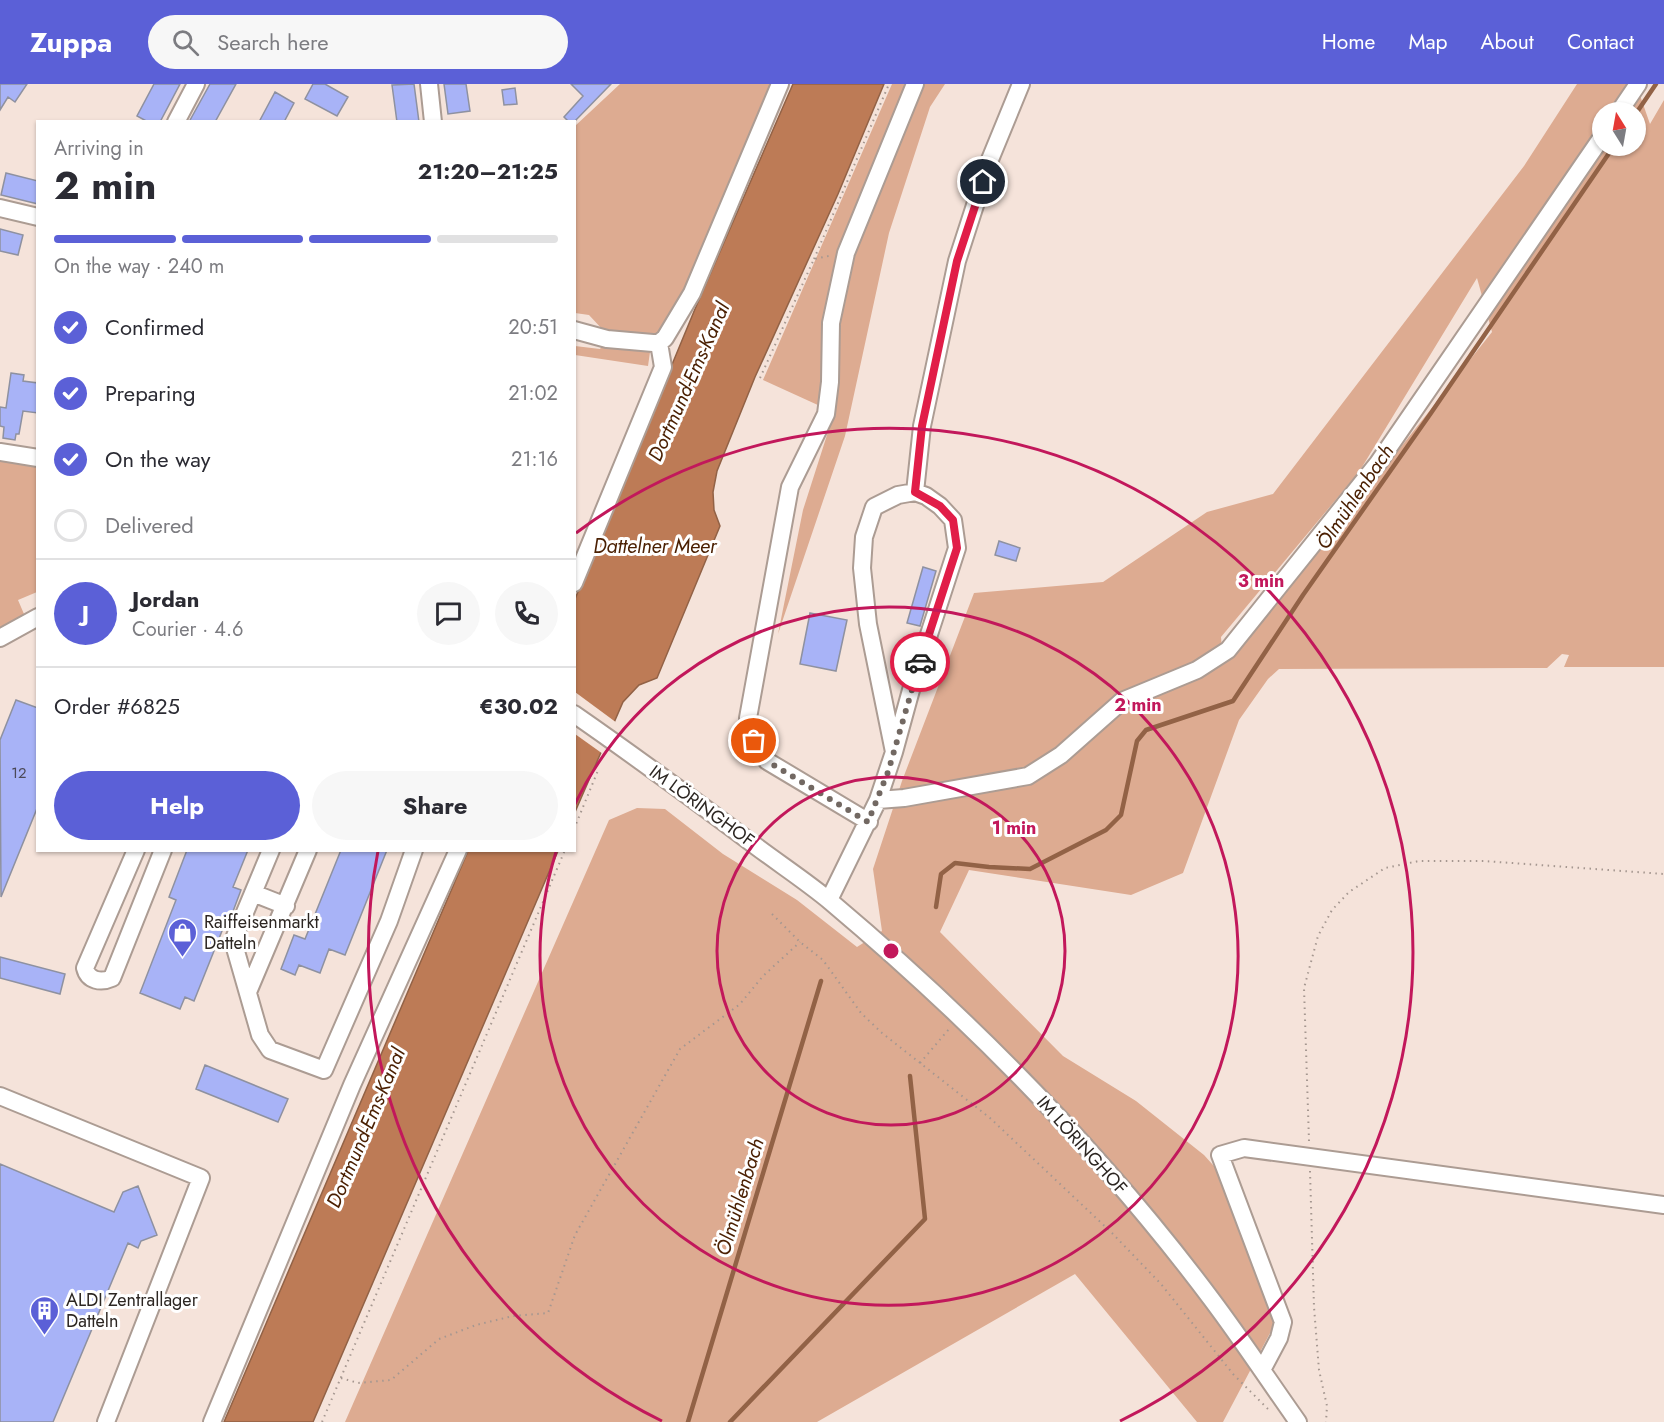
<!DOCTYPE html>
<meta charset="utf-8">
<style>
body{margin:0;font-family:Jost,sans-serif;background:#f7f7f7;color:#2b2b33;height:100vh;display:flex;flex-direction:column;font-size:22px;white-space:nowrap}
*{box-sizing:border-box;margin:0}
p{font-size:20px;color:#7c7c81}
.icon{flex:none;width:33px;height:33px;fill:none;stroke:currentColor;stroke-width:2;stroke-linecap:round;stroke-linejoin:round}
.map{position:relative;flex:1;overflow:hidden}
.panel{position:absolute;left:36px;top:36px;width:540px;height:732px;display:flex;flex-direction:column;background:#fff;border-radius:0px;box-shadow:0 2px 4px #0004}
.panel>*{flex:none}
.needle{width:39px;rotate:349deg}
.controls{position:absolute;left:1592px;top:18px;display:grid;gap:12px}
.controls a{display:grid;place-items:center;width:54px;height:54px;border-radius:50%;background:#fff;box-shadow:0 2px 4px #0004;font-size:30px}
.pin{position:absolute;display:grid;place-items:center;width:51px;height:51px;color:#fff;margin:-26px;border:3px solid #fff;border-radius:50%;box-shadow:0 2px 6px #0007}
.courier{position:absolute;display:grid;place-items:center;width:60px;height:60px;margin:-30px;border:4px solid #e11d48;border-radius:50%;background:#fff;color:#222;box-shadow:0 2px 8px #0007}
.overview em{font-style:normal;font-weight:700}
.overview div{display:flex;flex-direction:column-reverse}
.overview{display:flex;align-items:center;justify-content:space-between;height:102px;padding:0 18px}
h1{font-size:39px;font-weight:700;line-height:45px}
.bar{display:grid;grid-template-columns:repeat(4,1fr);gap:9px 6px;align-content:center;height:72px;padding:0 18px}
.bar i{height:8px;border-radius:4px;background:#e1e1e2}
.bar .selected{background:#5b60d7}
.bar p{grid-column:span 4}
.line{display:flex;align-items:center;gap:15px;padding:0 18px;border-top:2px solid #e1e1e2}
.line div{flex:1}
.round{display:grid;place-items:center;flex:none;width:63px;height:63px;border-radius:32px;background:#f7f7f7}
ol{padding:0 18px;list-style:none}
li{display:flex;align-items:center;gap:18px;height:66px}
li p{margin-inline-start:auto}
li .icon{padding:6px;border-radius:50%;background:#5b60d7;color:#fff;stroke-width:4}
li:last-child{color:#7c7c81}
li i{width:33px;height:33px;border:3px solid #e1e1e2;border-radius:50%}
.button{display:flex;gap:12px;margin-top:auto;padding:12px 18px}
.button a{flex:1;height:69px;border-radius:36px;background:#5b60d7;color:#fff;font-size:24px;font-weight:700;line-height:69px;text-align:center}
.button a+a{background:#f7f7f7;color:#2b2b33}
header{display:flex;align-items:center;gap:36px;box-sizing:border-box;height:84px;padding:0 30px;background:#5b60d7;color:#fff}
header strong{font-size:28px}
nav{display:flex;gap:33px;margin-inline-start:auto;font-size:21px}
.search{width:420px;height:54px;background:#f7f7f7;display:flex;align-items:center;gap:15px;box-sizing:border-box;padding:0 21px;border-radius:33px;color:#7c7c81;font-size:22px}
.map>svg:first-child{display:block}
.green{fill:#ddab91;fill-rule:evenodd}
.water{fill:#bd7b56;stroke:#926246;stroke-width:1.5}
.pier{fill:#f5e3da}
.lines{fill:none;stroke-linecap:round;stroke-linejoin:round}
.stream{stroke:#926246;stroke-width:4.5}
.building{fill:#a8b3f7;stroke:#8e91a0;stroke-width:1.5}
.minor-casing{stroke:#ac9c93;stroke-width:20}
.path{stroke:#a59790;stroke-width:2;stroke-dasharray:1.5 4.5;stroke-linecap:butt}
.minor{stroke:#fff;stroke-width:16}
.done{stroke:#726862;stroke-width:6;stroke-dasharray:0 10.8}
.route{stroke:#e11d48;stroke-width:8}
.ring{fill:none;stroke:#c2185b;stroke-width:3}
.labels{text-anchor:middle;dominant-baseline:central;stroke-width:6;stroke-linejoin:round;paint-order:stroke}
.number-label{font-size:15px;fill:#4b4957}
.street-label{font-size:18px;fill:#2c2622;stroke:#fff}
.poi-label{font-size:18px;fill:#2c2622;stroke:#fff;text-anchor:start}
.water-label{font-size:20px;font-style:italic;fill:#4b2003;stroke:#fff}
.centre{fill:#c2185b;stroke:#fff;stroke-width:3}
.ring-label{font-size:18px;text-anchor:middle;font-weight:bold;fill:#c2185b;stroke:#fff;stroke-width:6;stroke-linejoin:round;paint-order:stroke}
</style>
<header>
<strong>Zuppa</strong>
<div class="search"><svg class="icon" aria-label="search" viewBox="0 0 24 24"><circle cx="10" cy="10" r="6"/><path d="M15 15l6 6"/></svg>Search here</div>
<nav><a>Home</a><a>Map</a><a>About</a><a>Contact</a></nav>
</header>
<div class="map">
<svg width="1664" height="1338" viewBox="0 0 1664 1338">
<rect width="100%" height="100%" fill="#f5e3da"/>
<path class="green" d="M620,0H776L674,237L654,255L603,246L589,231L575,229V42Z
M892,0H945L930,23L889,149L845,352L778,550L803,426L835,326L820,322L763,296Z
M1577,0H1636L1650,40L1664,16V583H1564L1569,571L1562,570L1547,584L1279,585L1268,595L1239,636L1183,789L1131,811L969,786L940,848L1063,972L1136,1017L1204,1071L1230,1100L1278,1234L1223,1338H1197L1075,1190L817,1338H345L609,736L637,724L665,725L723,770L797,816L857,863L882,847L873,785L902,697L974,509L1103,498L1207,428L1273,410L1524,82ZM1602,28H1635V62H1602ZM1477,194L1492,248L1248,556L1223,578L1221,553L1359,388Z
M606,256L651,261L648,282L575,271V262L600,265Z
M0,376L38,381L37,508L18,516L27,537L0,552Z"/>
<path class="water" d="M793,0H884L838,110L755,293L717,387L713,408L714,426L720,442L657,594L639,601L623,618L575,728V515L695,225Z
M468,767H558L313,1338H224Z"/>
<path class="pier" d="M575,608L617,639L603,670L575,650Z"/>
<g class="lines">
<path class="stream" d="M1635,31L1656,0
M936,823L941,790L955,779L989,783L1030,785L1106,746L1121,731L1137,657L1146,646L1233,617L1303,511L1431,329L1614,62
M688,1338L821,897
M730,1338L925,1135L910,992"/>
</g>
<path class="building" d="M0,0H27L15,18L8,13L0,26Z
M154,0H180L160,38H148L137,32Z
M210,0H236L215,38H189Z
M313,0H325L348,13L337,32L305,15Z
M414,0L419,38H397L392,1Z
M444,0H466L470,27L448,30Z
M571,0H611L574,38H569L564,33L583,12Z
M515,4L517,20L504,21L502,6Z
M275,8L294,19L284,38H259Z
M6,89L38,97V120L1,111Z
M0,145L23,151L18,171L0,167Z
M11,289L24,291L23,297L38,299V329L23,327L19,350H16L15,356L3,354L4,343L0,342V323L6,324Z
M999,457L1020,464L1016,477L995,471Z
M923,483L936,487L920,542L907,539Z
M810,529L847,536L836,587L800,580Z
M16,616L38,624V722L1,813L0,656Z
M187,766H248L233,803L241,806L229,838L226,837L194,917L185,913L180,925L140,909L176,816L169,813Z
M341,766H387L345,871L329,865L320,889L299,881L295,891L281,885L294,851L305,855Z
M0,873L65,890L60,910L0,894Z
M205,981L288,1015L278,1038L196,1005Z
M0,1080L114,1128L123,1108L138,1102L157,1151L141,1157L138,1164L128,1159L53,1338H0Z"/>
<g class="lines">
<defs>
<path id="minor" d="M429,0L433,38
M1619,28L1638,0
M176,38L196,0
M0,124L38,133
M574,246L607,255L653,259H659L665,254L692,209L780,0
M0,368L38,374
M915,408L922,342L957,177L989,78L1021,0
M574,499L663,283L659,259
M0,554L38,533
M574,630C636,673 697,718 757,763C781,781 807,798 831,818C971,936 1102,1069 1212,1216C1242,1256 1269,1297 1298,1338
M878,716L904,714L1028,692L1061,671L1122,617L1197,586L1228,566L1378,379L1602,53
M869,738L767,677L754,657L748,634L790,403L826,330L830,298L831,239L846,169L915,0
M136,766L85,884C88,897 101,899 112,894L163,766
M271,766L233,857L260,951L270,966L324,986L389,837L414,766
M253,809L286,822
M829,816L878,716L894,668L911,606L957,464L953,436L940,422L926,412L915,408L898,411L874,423L864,453L862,484L868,540L894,668
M248,908L308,766
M0,1012L201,1094L106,1338
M1262,1286L1279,1254L1283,1238L1220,1071L1244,1064L1664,1121
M212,1338L352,1001L458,766"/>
</defs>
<use href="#minor" class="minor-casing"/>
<path class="path" d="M814,175L889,0
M760,294L814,175L829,172
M574,745L599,684
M772,830L800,858L823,876L861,929L882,949L990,1034L1112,1149L1161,1200L1233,1290L1269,1326
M920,979L949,945
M1309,1057L1304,904L1318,852L1332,826L1349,808L1385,784L1419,777H1484L1664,790
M1310,1087L1314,1223L1319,1286L1327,1322L1326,1338
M341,1294L358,1299L391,1296L439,1255L476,1241L513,1232L548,1229L575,1151L680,965L740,920L763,892L800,858
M322,1338L565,766"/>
<use href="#minor" class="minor"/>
</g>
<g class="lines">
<path class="done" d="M754,657L767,677L868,738L888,688L920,578"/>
<path class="route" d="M920,578L957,464L953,436L940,422L915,408L922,342L957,177L983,98"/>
</g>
<g class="ring">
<circle cx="891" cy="867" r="174"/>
<path d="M575 720A349 349 0 1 1 556 768"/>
<path d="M662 1337A523 523 0 0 1 378 767M576 449A523 523 0 1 1 1120 1337"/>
</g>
<defs>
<symbol id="shop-pin" viewBox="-11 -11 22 30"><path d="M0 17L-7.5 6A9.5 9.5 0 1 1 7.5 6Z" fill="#5b60d7" stroke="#fff"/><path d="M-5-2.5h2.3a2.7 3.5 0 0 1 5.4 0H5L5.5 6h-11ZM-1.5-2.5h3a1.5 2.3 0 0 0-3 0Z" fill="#fff"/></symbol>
<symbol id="building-pin" viewBox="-11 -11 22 30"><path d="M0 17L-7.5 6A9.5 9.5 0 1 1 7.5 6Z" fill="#5b60d7" stroke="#fff"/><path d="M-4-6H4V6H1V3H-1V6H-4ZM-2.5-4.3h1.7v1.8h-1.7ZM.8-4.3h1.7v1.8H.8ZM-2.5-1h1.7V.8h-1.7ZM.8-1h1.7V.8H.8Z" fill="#fff"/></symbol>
</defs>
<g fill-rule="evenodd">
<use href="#shop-pin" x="166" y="832" width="33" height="45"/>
<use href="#building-pin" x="28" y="1210" width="33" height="45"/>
</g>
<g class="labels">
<g class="number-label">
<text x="19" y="689">12</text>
</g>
<g class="street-label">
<text transform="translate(702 722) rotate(36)">IM LÖRINGHOF</text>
<text transform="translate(1082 1061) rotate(48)">IM LÖRINGHOF</text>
</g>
<g class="poi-label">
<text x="204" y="838">Raiffeisenmarkt<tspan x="204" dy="21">Datteln</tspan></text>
<text x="66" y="1216">ALDI Zentrallager<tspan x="66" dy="21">Datteln</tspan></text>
</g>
<g class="water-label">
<text transform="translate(689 298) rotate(-66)">Dortmund-Ems-Kanal</text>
<text transform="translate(1355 413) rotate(-56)">Ölmühlenbach</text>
<text x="655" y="462">Dattelner Meer</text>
<text transform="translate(366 1044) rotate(-67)">Dortmund-Ems-Kanal</text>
<text transform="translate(740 1113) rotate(-73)">Ölmühlenbach</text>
</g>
</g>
<circle cx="891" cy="867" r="9" class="centre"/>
<g class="ring-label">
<text x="1261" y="503">3 min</text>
<text x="1138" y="627">2 min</text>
<text x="1014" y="750">1 min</text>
</g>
</svg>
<div class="controls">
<a><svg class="needle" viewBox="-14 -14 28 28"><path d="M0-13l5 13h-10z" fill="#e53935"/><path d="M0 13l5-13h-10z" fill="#7c7c81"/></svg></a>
</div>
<div class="pin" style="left:754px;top:657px;background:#ea580c"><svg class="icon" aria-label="bag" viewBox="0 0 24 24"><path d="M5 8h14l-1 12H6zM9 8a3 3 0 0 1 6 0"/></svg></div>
<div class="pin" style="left:983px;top:98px;background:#1f2937"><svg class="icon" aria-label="home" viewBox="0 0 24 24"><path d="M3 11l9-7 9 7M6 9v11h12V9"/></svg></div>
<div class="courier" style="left:920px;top:578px"><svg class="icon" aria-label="car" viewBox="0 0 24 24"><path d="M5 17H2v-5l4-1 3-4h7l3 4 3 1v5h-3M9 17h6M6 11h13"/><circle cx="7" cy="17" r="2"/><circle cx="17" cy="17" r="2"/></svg></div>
<section class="panel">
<div class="overview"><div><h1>2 min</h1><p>Arriving in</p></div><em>21:20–21:25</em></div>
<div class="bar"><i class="selected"></i><i class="selected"></i><i class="selected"></i><i></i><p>On the way · 240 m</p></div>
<ol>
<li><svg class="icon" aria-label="check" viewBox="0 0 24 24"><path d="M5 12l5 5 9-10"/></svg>Confirmed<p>20:51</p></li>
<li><svg class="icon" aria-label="check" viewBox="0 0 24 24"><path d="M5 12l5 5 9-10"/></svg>Preparing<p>21:02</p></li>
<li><svg class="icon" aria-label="check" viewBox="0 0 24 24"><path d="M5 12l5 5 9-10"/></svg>On the way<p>21:16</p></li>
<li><i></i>Delivered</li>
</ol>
<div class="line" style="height:108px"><b class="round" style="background:#5b60d7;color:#fff">J</b><div><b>Jordan</b><p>Courier · 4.6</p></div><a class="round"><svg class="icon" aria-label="chat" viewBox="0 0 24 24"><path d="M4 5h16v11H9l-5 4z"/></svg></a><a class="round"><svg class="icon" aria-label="phone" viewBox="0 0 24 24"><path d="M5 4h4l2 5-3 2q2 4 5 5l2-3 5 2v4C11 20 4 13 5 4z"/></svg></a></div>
<div class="line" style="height:78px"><div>Order #6825</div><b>€30.02</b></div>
<div class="button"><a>Help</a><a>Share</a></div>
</section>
</div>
